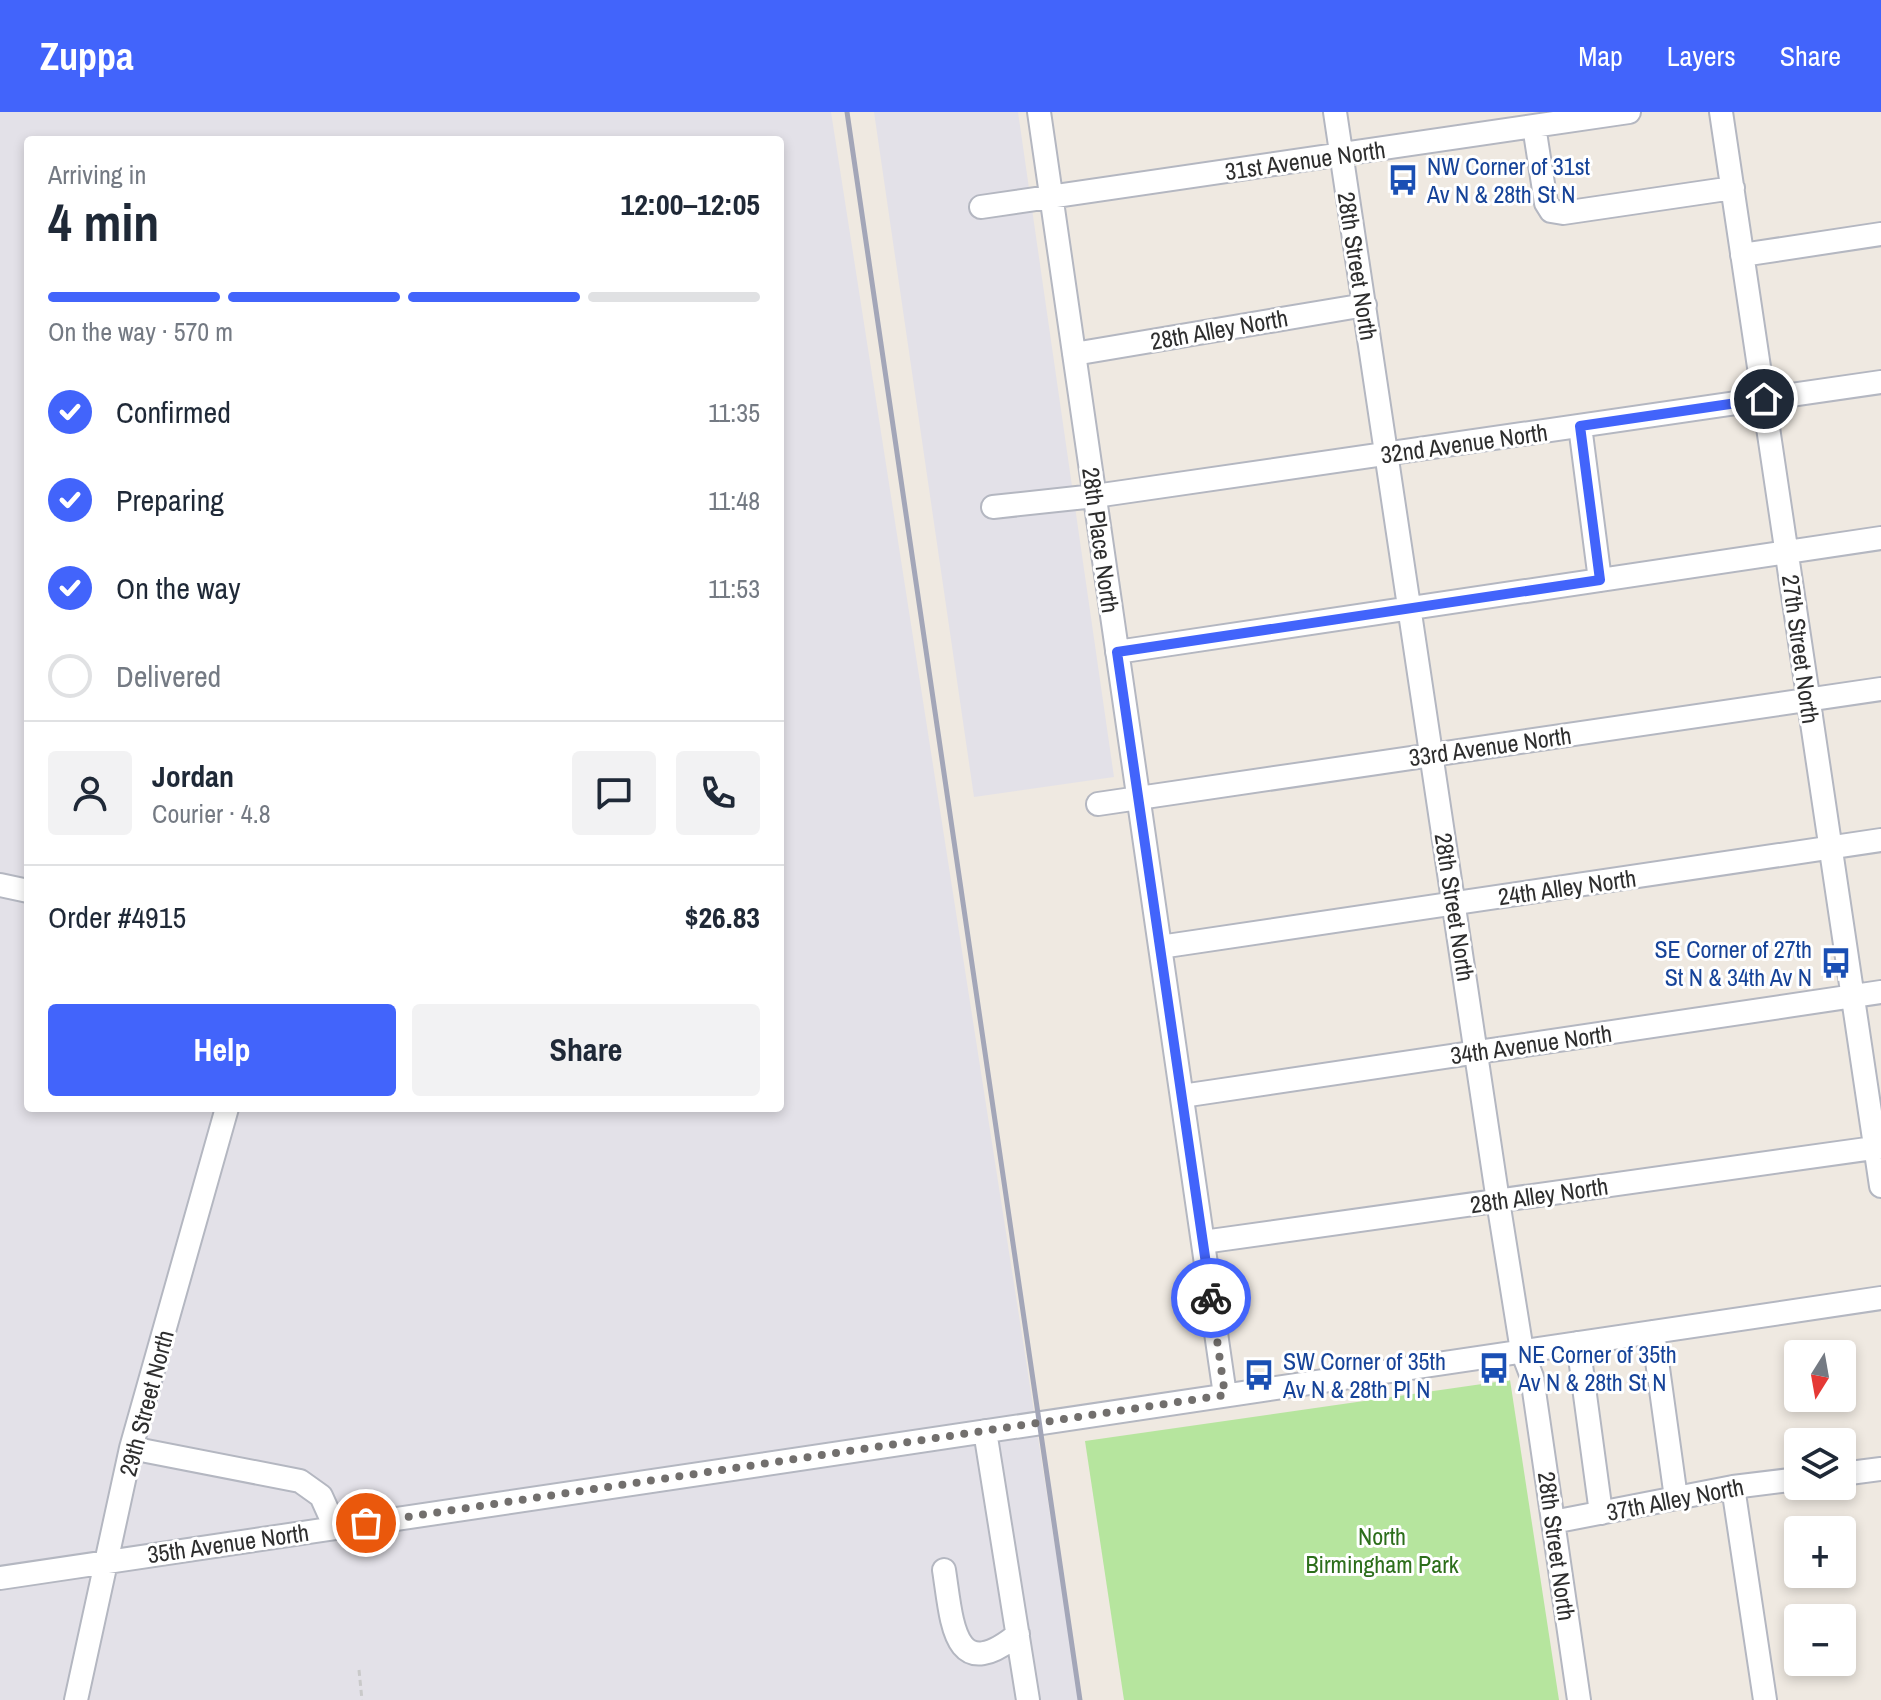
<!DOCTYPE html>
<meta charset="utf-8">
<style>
body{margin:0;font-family:"Archivo Narrow",sans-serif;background:#f2f2f3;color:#1f2937;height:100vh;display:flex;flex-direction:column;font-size:30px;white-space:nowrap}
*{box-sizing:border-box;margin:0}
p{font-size:26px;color:#747a83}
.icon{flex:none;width:44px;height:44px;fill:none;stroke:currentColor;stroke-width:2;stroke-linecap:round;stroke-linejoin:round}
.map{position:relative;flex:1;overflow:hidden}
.drawer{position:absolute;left:24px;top:24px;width:760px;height:976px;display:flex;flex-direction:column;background:#fff;border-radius:8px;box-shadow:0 4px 12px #0003}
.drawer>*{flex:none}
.needle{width:52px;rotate:191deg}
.buttons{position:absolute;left:1784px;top:1228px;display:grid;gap:16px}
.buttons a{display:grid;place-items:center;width:72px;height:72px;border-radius:8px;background:#fff;box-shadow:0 4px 12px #0003;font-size:40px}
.pin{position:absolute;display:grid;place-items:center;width:68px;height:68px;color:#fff;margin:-34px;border:4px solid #fff;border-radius:50%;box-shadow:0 2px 8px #0007}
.courier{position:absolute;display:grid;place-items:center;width:80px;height:80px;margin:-40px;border:6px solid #4264fb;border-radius:50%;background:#fff;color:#222;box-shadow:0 2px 10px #0007}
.overview em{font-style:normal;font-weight:700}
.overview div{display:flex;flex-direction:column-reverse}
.overview{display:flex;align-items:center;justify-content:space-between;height:136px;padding:0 24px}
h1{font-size:52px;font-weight:700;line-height:60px}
.bar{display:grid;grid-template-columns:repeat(4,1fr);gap:12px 8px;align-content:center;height:96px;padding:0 24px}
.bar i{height:10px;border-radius:6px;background:#e0e1e3}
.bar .selected{background:#4264fb}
.bar p{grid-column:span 4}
.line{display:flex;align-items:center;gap:20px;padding:0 24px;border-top:2px solid #e0e1e3}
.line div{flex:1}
.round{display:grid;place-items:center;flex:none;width:84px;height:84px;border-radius:8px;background:#f2f2f3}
ol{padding:0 24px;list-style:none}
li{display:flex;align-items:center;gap:24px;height:88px}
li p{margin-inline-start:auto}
li .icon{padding:8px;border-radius:50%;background:#4264fb;color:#fff;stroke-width:4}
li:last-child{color:#747a83}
li i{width:44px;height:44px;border:4px solid #e0e1e3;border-radius:50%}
.primary-button{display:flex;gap:16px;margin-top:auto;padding:16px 24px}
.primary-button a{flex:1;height:92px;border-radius:8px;background:#4264fb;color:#fff;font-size:32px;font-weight:700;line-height:92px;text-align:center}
.primary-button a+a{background:#f2f2f3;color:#1f2937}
header{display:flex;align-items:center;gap:48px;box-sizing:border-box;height:112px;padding:0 40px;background:#4264fb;color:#fff}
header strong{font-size:38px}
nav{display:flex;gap:44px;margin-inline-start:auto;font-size:28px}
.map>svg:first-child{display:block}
.industrial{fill:#e3e1e8;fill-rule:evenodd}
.green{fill:#b6e59e}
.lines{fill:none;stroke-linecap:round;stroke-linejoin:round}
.minor-casing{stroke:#b4b7c1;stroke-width:26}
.path{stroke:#c9c9c9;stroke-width:3;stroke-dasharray:6 4;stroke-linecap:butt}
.minor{stroke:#fff;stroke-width:22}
.rail{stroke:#a3a6b8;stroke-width:5}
.done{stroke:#726f6d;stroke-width:8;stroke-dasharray:0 14.4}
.route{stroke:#4264fb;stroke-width:10}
.labels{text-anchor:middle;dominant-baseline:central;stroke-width:6;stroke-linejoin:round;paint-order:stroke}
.street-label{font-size:24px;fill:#2e2e2e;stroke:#fff}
.transit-label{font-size:24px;fill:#164399;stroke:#fff;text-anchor:start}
.park-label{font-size:24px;fill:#2c6e1b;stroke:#fff}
</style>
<header>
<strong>Zuppa</strong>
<nav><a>Map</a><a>Layers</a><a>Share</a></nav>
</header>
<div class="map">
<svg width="1881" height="1588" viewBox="0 0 1881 1588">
<rect width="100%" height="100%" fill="#efe9e1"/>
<path class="industrial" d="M0,0H831L1079,1588H0ZM28,28H780V996H28Z
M874,0H1018L1114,665L974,685Z"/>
<path class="green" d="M1510,1268L1559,1588H1124L1085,1329Z"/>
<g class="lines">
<defs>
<path id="minor" d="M1039,0L1225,1283
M1335,0L1498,1089L1522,1239L1532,1265L1579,1588
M1721,0L1881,1074
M1534,14L1546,91L1551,99L1563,101L1733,76
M981,95L1629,0
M1742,143L1881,122
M1074,242L1365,193
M1580,314L1600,468
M993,395L1095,384L1881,270
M1117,540L1881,426
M1098,692L1881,577
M0,773L28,779
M1160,835L1881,728
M1182,984L1881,880
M1203,1130L1881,1035
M1653,1220L1676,1386
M1578,1231L1601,1401
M985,1319L1028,1588
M131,1336L300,1369L321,1384L335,1415
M1842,1362L1881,1357
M1733,1375L1765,1588
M1553,1410L1733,1375L1798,1367
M944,1458C952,1509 953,1575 1018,1522
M0,1466L1881,1186
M76,1588L131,1336L227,996"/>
</defs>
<use href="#minor" class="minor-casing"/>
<path class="path" d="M359,1558L362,1588"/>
<use href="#minor" class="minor"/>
<path class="rail" d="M847,0L1080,1588"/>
</g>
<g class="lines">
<path class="done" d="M366,1411L1225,1283L1211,1186"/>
<path class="route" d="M1211,1186L1117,540L1600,468L1580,314L1764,287"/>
</g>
<defs>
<symbol id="bus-bare" viewBox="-9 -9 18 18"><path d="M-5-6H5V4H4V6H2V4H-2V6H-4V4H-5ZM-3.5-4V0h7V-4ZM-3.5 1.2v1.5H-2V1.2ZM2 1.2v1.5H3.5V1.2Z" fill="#1a4fb4" stroke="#fff" stroke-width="2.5" paint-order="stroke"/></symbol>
</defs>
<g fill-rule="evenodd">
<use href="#bus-bare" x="1381" y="46" width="44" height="44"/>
<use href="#bus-bare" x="1814" y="829" width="44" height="44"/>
<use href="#bus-bare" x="1472" y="1234" width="44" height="44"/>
<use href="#bus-bare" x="1237" y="1241" width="44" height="44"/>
</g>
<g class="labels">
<g class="street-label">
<text transform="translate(1305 48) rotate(-8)">31st Avenue North</text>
<text transform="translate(1358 154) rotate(81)">28th Street North</text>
<text transform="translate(1219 217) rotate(-10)">28th Alley North</text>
<text transform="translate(1464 331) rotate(-8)">32nd Avenue North</text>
<text transform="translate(1101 428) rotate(82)">28th Place North</text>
<text transform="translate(1801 537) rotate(82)">27th Street North</text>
<text transform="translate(1490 634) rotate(-8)">33rd Avenue North</text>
<text transform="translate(1567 775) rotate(-8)">24th Alley North</text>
<text transform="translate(1455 795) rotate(81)">28th Street North</text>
<text transform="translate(1531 932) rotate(-8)">34th Avenue North</text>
<text transform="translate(1539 1083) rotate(-8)">28th Alley North</text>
<text transform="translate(146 1291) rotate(-75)">29th Street North</text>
<text transform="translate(1675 1387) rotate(-11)">37th Alley North</text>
<text transform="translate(228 1431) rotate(-8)">35th Avenue North</text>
<text transform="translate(1557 1434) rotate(82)">28th Street North</text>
</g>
<g class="transit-label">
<text x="1427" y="54">NW Corner of 31st<tspan x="1427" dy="28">Av N &amp; 28th St N</tspan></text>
<text x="1812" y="837" text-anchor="end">SE Corner of 27th<tspan x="1812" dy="28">St N &amp; 34th Av N</tspan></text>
<text x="1518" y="1242">NE Corner of 35th<tspan x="1518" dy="28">Av N &amp; 28th St N</tspan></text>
<text x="1283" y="1249">SW Corner of 35th<tspan x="1283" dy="28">Av N &amp; 28th Pl N</tspan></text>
</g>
<g class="park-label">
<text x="1382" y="1424">North<tspan x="1382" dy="28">Birmingham Park</tspan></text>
</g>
</g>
</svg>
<div class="buttons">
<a><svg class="needle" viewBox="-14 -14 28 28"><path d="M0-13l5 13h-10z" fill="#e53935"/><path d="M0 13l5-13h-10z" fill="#747a83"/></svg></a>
<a><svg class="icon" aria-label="layers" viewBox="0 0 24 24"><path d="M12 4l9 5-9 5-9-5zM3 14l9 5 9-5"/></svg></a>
<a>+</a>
<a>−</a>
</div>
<div class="pin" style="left:366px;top:1411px;background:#ea580c"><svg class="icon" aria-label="bag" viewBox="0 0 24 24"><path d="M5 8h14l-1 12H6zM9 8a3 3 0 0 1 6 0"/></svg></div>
<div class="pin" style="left:1764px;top:287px;background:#1f2937"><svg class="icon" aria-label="home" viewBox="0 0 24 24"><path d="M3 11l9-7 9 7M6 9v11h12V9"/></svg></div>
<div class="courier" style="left:1211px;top:1186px"><svg class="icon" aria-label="bike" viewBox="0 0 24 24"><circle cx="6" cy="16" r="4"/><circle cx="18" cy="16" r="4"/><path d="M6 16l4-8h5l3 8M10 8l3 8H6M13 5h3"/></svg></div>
<section class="drawer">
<div class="overview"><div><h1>4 min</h1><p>Arriving in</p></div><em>12:00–12:05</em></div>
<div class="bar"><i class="selected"></i><i class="selected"></i><i class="selected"></i><i></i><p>On the way · 570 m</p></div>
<ol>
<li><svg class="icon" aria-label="check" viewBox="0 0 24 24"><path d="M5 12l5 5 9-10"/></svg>Confirmed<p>11:35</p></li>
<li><svg class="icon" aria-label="check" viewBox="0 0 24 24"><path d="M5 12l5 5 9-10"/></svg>Preparing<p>11:48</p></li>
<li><svg class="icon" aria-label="check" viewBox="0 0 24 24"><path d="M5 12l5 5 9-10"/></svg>On the way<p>11:53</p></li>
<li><i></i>Delivered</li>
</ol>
<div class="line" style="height:144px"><a class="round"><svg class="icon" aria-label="person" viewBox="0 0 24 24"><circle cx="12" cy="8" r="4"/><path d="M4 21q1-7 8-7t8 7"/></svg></a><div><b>Jordan</b><p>Courier · 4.8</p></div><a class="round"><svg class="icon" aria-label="chat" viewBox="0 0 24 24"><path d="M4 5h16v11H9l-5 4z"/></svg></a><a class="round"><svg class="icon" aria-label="phone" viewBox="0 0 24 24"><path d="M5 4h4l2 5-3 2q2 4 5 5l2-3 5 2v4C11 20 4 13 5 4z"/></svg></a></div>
<div class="line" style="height:104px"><div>Order #4915</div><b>$26.83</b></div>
<div class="primary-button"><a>Help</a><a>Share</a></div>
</section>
</div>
